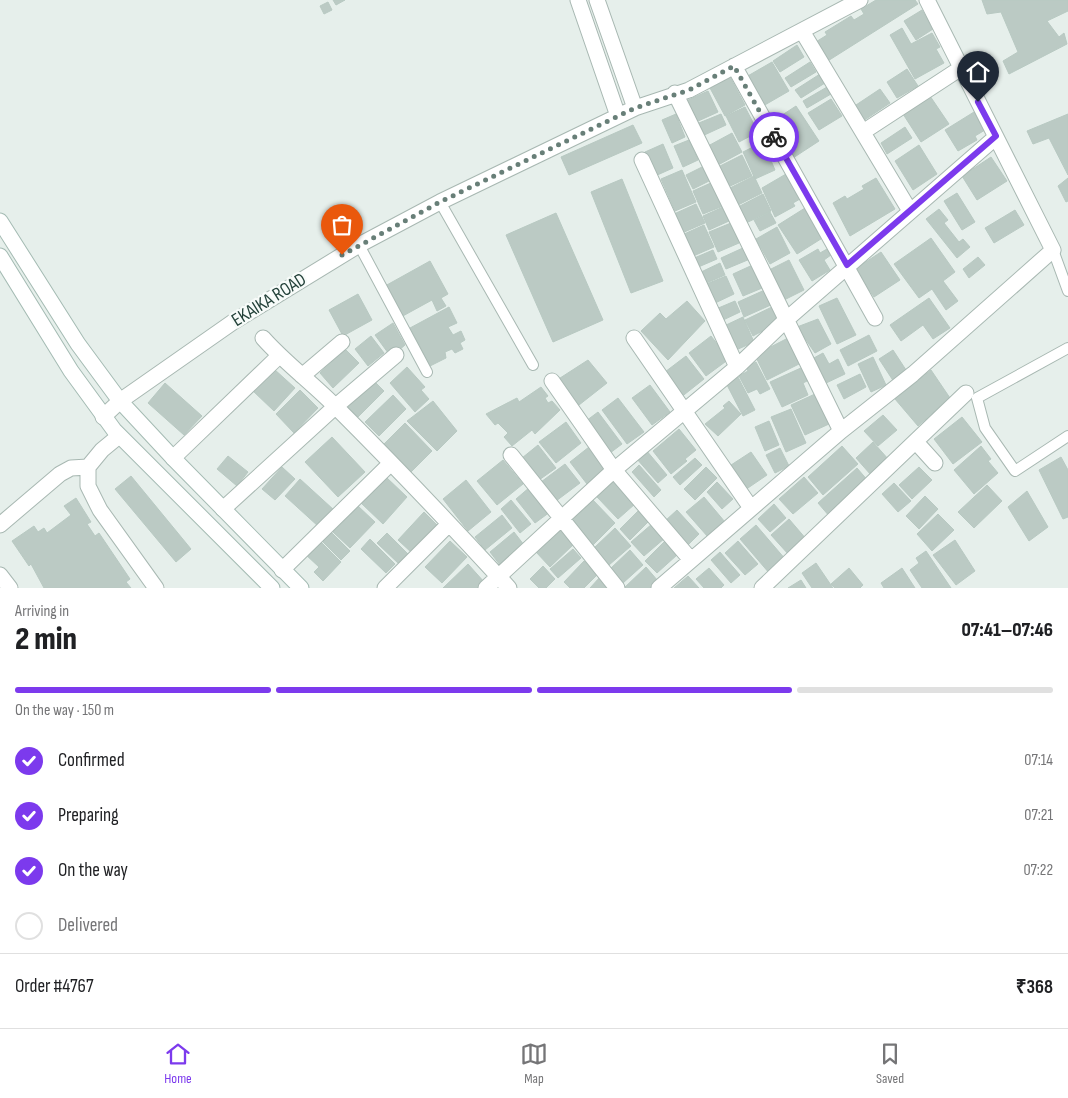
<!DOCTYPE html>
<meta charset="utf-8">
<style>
body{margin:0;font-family:"Sofia Sans Condensed",sans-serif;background:#f6f6f6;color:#202124;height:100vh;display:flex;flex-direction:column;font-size:19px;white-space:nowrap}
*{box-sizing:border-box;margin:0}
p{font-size:16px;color:#757577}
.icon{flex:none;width:28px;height:28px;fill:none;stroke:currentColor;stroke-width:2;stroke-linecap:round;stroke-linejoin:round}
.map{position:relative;height:588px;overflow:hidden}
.side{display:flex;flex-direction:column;background:#fff;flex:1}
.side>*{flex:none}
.pin{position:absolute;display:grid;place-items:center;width:42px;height:42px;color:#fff;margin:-51px -21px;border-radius:50% 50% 50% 0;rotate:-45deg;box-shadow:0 0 5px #0007}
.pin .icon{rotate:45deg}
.courier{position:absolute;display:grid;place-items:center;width:50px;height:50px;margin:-25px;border:4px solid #7c3aed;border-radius:50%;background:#fff;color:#222;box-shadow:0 1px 6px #0007}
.overview em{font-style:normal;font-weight:800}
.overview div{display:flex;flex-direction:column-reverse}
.overview{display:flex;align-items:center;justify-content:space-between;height:85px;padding:0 15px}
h1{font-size:32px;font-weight:800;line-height:38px}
.bar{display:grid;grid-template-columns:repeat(4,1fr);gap:8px 5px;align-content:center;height:60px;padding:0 15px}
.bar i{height:6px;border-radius:4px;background:#e0e0e0}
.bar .on{background:#7c3aed}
.bar p{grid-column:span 4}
.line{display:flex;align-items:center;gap:12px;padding:0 15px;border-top:1px solid #e0e0e0}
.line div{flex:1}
ol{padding:0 15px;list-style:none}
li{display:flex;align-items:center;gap:15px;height:55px}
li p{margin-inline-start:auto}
li .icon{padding:5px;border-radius:50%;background:#7c3aed;color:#fff;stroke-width:4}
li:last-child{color:#757577}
li i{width:28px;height:28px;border:2px solid #e0e0e0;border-radius:50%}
.dock{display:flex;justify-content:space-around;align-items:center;height:70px;border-top:1px solid #e0e0e0;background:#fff;font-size:14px;color:#757577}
.dock a{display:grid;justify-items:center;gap:2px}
.dock .on{color:#7c3aed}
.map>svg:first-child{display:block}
.building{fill:#bbcac4;stroke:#b8c9c2}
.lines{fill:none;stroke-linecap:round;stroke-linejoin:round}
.lane-casing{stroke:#a8b8b2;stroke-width:12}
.street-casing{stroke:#a8b8b2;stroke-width:17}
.secondary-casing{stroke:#a4bbb3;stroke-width:17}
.lane{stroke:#fff;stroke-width:10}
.street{stroke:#fff;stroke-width:15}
.secondary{stroke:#fff;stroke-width:15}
.done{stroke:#687f78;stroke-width:5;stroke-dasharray:0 9}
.route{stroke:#7c3aed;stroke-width:6}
.labels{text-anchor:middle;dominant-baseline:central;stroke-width:4.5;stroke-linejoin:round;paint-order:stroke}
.street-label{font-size:19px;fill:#24423a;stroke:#f7fbf9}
</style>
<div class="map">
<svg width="1068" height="588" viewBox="0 0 1068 588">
<rect width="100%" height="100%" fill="#e6efeb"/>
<path class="building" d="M333,0H345L336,5Z
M876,0H915L918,4L823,64L811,45L827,35L825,32L851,16L854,20L864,14L861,9Z
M982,0H1068V11L1047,21L1059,37L1064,33L1067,44L1009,74L1003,61L1018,52L1001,12L987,14Z
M328,2L332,10L324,14L320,6Z
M922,10L933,29L916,40L904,21Z
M902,28L911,44L932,33L940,47L936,49L944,63L915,79L890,35Z
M797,45L804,57L780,72L773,61Z
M772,62L789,91L763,106L746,77Z
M810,62L816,72L791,87L785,78Z
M907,69L918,86L897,98L887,82Z
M820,74L825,83L801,98L795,90Z
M730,77L745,105L725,116L710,88Z
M827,87L831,94L807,108L803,101Z
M880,89L890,103L863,121L853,107Z
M708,91L718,112L696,122L686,101Z
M930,96L949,124L921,142L903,114Z
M831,99L842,116L819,130L808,113Z
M796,106L819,141L793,158L770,123Z
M745,107L758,132L739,142L726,116Z
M974,112L985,130L975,136L977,140L958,151L945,130Z
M676,114L685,137L672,143L662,120Z
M721,114L726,125L700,137L694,125Z
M1068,114V175L1049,138L1033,144L1027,131Z
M633,125L642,143L569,175L561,157Z
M905,127L912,138L887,154L881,143Z
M732,133L742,152L718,165L708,146Z
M689,140L698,160L683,167L674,146Z
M763,142L775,170L755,179L743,152Z
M663,144L673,168L655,176L645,152Z
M919,145L937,174L913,190L895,161Z
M742,155L752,176L728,187L718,167Z
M991,157L1007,181L977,200L962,176Z
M706,165L713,179L693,189L686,175Z
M682,170L696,202L675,211L661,179Z
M786,174L800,199L793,203L795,206L775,217L762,188Z
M754,176L762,193L738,205L730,188Z
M876,178L895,209L850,236L833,203L845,196L847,199L864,189L862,186Z
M1068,178V201L1066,202L1058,186Z
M622,179L663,281L631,293L591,192Z
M713,182L723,206L703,214L693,191Z
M957,193L975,222L962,230L944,201Z
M763,194L771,211L746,223L738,207Z
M696,204L705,223L682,233L674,214Z
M723,207L729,221L709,230L703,216Z
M805,208L824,237L797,254L778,225Z
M939,209L948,220L944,223L959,242L963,239L970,247L957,258L926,219Z
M1015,210L1024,225L994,243L985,228Z
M770,212L776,223L760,231L754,220Z
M556,213L603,320L553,342L506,235Z
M731,223L739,243L718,252L709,232Z
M704,225L714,247L691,257L682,235Z
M777,227L790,253L770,264L756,239Z
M931,238L955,272L943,281L958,301L946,310L932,289L919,298L894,264Z
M745,247L750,259L726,269L721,258Z
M818,249L820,253L827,249L831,255L824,260L830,270L812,281L799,260Z
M713,250L717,259L696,268L692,259Z
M881,252L900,280L874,297L855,269Z
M978,257L985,265L969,278L963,269Z
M789,260L804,290L784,300L769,270Z
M430,261L448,294L441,298L446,306L437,311L432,300L401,317L385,286Z
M720,263L725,275L704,284L699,273Z
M757,263L767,286L743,296L733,274Z
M726,276L734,294L713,304L704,285Z
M767,289L773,304L744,317L738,302Z
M358,294L372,320L343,336L329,310Z
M837,298L856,335L837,344L819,306Z
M929,298L950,328L933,339L923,325L901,341L890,325Z
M687,301L705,321L668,360L641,331L660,313L666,319Z
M735,301L740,312L721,321L716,309Z
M774,306L780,318L769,324L770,327L753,336L745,320Z
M449,307L457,323L448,327L453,335L461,331L465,340L460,343L463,349L455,353L452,349L445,352L446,358L430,366L410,328Z
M743,317L754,342L736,350L724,326Z
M818,319L831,344L815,353L797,327Z
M393,323L405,345L391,357L375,335Z
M869,335L877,351L848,366L840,350Z
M371,336L384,353L368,366L355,349Z
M711,336L729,359L706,376L689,353Z
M788,338L801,363L767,380L755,355Z
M345,349L359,363L333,388L320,373Z
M893,350L908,373L894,382L879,359Z
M823,353L829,364L838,359L845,374L824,384L812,359Z
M686,356L704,379L680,398L661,375Z
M873,357L886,385L871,392L858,364Z
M588,360L607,383L579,405L557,380Z
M756,362L770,389L760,394L757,389L748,393L739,376L748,371L746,367Z
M407,367L425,387L421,390L429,399L415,412L390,383Z
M803,367L809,380L803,383L808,395L782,407L770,382Z
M274,369L295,388L274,411L253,391Z
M931,370L950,398L918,426L895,399Z
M860,374L866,387L844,399L837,385Z
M738,377L755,410L743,416L726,383Z
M372,379L384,391L358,417L346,405Z
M165,383L202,416L184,435L148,403Z
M650,385L670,412L652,425L632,398Z
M541,387L548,396L545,398L548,403L552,401L560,410L535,434L532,430L512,446L504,437L508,433L498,423L495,425L486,414L517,398L519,402Z
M300,390L318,408L294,433L276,414Z
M815,394L829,424L805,435L791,405Z
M393,395L406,409L379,436L365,422Z
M618,398L644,432L627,444L602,410Z
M433,401L457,431L437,451L407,421Z
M729,401L741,414L718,436L705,424L725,408L723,406Z
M791,409L806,443L786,452L771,417Z
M598,412L622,444L610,453L586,421Z
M883,415L897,430L878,446L864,431Z
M962,417L982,442L953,464L934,439Z
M769,421L779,445L765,451L755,427Z
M566,422L581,443L556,463L539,442Z
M405,423L432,451L411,472L384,444Z
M679,429L696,450L685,459L687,461L671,474L653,451Z
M332,437L365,472L338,497L305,462Z
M873,442L889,460L871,475L856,458Z
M538,445L556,468L539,480L522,458Z
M842,446L858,464L823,495L808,477Z
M981,446L991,459L988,461L998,473L974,494L954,470Z
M589,447L606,469L587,484L570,462Z
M780,448L789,466L775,473L766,455Z
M646,450L667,475L658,483L636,458Z
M751,452L767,475L745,490L728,467Z
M228,456L248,472L237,486L217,469Z
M1061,457L1068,470V517L1063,519L1039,470Z
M695,458L702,465L680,485L673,477Z
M503,460L523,484L497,505L477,481Z
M565,464L580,483L556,501L541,482Z
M639,465L661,490L654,497L632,472Z
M282,467L295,479L275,500L262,489Z
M706,467L717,478L695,500L684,489Z
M919,467L932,480L912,499L899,485Z
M857,468L869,482L830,517L818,503Z
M131,476L191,549L176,562L115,489Z
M386,477L407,497L383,524L361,503Z
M804,477L818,493L793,514L779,499Z
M300,479L334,510L319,527L285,496Z
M466,480L491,512L468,531L443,499Z
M614,481L635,504L618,519L597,497Z
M717,482L733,499L722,509L707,492Z
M894,483L911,501L898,512L882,494Z
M987,485L1002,501L974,528L958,512Z
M530,487L550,512L535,523L516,499Z
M1027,491L1048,527L1029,541L1008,507Z
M925,496L938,509L919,529L906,516Z
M704,497L725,522L708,537L686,512Z
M76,498L91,522L87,524L95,536L99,533L130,579L126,582L131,588H44L31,564L29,566L12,541L34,526L38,532L44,528L47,533L71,515L64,506Z
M592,499L615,523L593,545L570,521Z
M511,500L531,524L520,533L501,509Z
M774,504L786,518L770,532L758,519Z
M358,506L375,522L350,548L333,532Z
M677,510L699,534L688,545L665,521Z
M638,511L648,522L630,540L620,529Z
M424,512L438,526L412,553L398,540Z
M938,514L954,530L932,551L917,534Z
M502,515L512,528L485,550L475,537Z
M789,519L807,540L789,555L771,535Z
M652,524L665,538L644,556L631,542Z
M756,525L786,560L770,574L740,539Z
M615,528L631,546L609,565L594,548Z
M560,530L574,544L550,567L536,552Z
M330,531L350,551L341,560L321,540Z
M514,532L524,545L500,565L490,552Z
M387,533L409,555L400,565L377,543Z
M370,539L395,564L386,573L361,549Z
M319,540L341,562L323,581L314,572L319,567L305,554Z
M955,540L975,571L956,585L933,555Z
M450,541L467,557L442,583L425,567Z
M665,541L677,555L657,573L645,561Z
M738,541L758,564L745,575L725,553Z
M573,549L581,558L558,578L550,569Z
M630,550L643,565L623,583L610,569Z
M926,551L951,588H922L910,570L919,563L916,558Z
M720,552L740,575L731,583L711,560Z
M584,561L597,575L584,588H570L564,582Z
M816,563L833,588H812L802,573Z
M468,564L485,583L480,588H443Z
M543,566L555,579L546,588H539L530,579Z
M646,567L658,581L650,588H624Z
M709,568L724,585L721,588H704L696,579Z
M849,568L863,585L860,588H835L831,584Z
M902,568L915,588H884L881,583Z
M688,576L699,588H674Z
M600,577L612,588H590Z
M801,580L806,588H788Z"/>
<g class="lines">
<defs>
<path id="lane" d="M440,202L533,365
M359,245L427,372
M1053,250L1068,291
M1068,348L977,398L985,428L1015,471L1068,436"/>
<path id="street" d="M578,0L618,116
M597,0L635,108
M802,31L910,211
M734,66L875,318
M675,93L841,431
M863,132L961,68
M642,160L737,367
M263,338C286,364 314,384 338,409C396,467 453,527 509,588
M634,338L751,508
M302,376L342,342
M552,381L614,470L691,560
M103,417L120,401L233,322L359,245L440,202L635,108L689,90L860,0
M119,436L102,450L88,467V486L100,510L156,588
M916,442L935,463
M511,455L617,588
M173,458L279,356
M223,509L336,406L396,355
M0,525L60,474L71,468L88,467
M282,570L391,463
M0,575L10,588
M385,588L449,524
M486,588L614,470L737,367L787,319L996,137
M659,588L841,431L913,374L1053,250L927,0
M762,588L966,393"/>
<path id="secondary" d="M0,221L78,344L120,401L173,458L301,588
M0,256L71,371L114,430L272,588"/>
</defs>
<use href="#lane" class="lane-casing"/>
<use href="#street" class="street-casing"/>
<use href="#secondary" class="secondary-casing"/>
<use href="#lane" class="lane"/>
<use href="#street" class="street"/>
<use href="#secondary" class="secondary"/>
</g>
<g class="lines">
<path class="done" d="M342,255L440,202L635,108L689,90L734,66L774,137"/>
<path class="route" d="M774,137L847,265L996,136L978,102"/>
</g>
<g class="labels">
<g class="street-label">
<text transform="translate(269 300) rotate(-32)">EKAIKA ROAD</text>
</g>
</g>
</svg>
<div class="pin" style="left:342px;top:255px;background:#ea580c"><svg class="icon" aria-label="bag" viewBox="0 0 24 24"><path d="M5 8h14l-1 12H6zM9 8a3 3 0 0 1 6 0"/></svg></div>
<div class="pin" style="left:978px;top:102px;background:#1f2937"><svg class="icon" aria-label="home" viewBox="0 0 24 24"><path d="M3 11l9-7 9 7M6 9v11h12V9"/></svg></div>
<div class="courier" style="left:774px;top:137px"><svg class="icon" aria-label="bike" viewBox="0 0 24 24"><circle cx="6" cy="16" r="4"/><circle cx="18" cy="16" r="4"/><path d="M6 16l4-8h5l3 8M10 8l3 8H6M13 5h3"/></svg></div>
</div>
<section class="side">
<div class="overview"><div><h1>2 min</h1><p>Arriving in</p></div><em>07:41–07:46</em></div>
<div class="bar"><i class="on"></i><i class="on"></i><i class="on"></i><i></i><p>On the way · 150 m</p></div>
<ol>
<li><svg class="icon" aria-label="check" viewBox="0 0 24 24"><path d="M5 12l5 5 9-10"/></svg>Confirmed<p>07:14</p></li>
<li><svg class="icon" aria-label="check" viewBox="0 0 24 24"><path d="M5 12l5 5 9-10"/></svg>Preparing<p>07:21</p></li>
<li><svg class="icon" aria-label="check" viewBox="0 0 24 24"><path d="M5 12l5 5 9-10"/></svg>On the way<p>07:22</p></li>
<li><i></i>Delivered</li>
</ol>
<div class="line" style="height:65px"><div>Order #4767</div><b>₹368</b></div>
</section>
<nav class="dock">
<a class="on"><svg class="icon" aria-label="home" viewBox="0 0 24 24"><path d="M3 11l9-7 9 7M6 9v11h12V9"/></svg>Home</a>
<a><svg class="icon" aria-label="map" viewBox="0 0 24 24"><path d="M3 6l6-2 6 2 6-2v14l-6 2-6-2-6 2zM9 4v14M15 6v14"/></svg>Map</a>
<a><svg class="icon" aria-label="saved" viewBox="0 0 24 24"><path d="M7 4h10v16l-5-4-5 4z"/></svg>Saved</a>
</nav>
